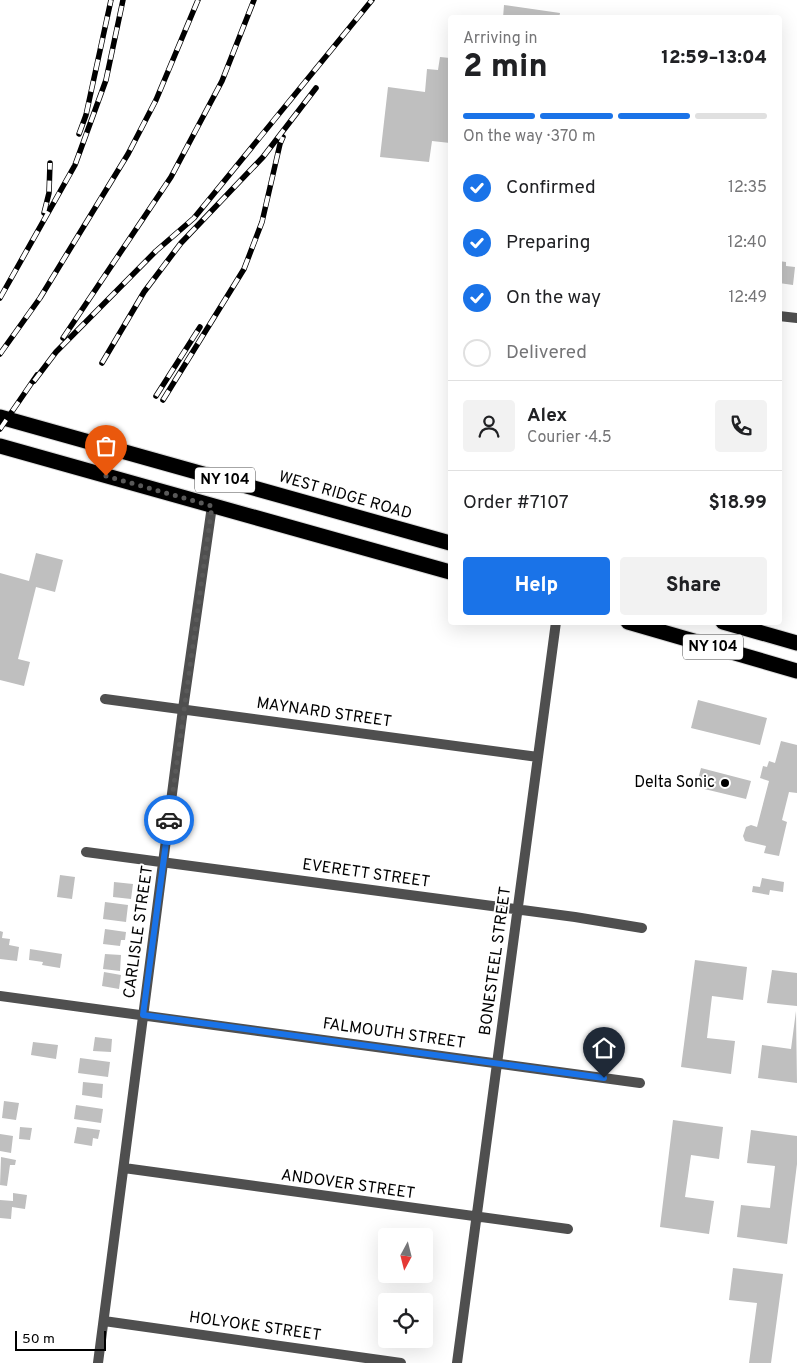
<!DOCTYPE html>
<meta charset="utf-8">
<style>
body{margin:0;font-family:Overpass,sans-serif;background:#f2f2f2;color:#202124;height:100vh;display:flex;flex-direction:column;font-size:19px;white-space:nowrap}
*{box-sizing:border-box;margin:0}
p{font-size:16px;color:#757577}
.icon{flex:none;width:28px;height:28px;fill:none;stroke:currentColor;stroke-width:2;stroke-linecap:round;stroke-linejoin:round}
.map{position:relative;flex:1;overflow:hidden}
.panel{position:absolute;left:448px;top:15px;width:334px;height:610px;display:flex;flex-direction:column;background:#fff;border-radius:5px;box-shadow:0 5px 20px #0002}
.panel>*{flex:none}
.needle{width:32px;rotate:187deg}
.buttons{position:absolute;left:378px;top:1228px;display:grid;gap:10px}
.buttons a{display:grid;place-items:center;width:55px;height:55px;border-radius:5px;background:#fff;box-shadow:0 5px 20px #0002;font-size:25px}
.scale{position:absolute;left:15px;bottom:12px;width:91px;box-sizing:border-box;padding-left:5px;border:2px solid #000;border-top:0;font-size:14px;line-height:18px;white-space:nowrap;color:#000;-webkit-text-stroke:4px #fff;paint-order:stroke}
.pin{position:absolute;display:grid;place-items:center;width:42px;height:42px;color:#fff;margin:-51px -21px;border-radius:50% 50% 50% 0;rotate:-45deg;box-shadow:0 0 5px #0007}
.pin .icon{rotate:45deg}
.courier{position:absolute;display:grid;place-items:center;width:50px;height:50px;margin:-25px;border:4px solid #1a73e8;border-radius:50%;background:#fff;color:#222;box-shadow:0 1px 6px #0007}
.summary em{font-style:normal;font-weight:800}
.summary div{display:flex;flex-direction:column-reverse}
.summary{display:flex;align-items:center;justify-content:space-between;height:85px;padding:0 15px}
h1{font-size:32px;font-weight:800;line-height:38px}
.bar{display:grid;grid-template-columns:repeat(4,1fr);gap:8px 5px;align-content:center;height:60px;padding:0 15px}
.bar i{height:6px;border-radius:4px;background:#e0e0e0}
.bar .on{background:#1a73e8}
.bar p{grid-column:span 4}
.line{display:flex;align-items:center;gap:12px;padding:0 15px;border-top:1px solid #e0e0e0}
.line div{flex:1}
.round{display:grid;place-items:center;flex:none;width:52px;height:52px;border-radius:5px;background:#f2f2f2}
ol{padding:0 15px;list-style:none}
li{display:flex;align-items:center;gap:15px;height:55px}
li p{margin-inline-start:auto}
li .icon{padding:5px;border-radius:50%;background:#1a73e8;color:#fff;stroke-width:4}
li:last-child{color:#757577}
li i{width:28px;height:28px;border:2px solid #e0e0e0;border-radius:50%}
.button{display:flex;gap:10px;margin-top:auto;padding:10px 15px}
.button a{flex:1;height:58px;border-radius:5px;background:#1a73e8;color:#fff;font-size:20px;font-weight:800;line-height:58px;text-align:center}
.button a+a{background:#f2f2f2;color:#202124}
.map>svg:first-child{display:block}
.building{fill:#bfbfbf}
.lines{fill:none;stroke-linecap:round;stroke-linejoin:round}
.highway-casing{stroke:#dbdbdb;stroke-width:17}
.street{stroke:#4f4f4f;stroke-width:10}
.highway{stroke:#000;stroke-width:15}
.rail-casing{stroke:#000;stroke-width:5.5}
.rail{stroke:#fff;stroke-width:4;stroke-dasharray:11;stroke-linecap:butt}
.done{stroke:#595959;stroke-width:5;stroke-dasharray:0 9}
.route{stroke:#1a73e8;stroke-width:6}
.poi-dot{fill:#000;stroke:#fff;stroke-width:2}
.labels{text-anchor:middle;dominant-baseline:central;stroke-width:4;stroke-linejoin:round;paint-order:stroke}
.shield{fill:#fff;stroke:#4c4c4c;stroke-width:1}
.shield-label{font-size:15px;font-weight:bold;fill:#000}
.street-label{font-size:16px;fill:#000;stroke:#fff}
.poi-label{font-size:16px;fill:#000;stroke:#fff;text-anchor:end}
</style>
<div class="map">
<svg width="797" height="1363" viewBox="0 0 797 1363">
<rect width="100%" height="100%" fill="#fff"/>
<path class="building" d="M504,5L560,13L559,18H503Z
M440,57L450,58V143L432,141L429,162L380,157L388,87L425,92L427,69L438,70Z
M779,261L786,262V266L795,267L793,285L779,283Z
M36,553L63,560L55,592L36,587L18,659L30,662L24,686L0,680V573L29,581Z
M698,700L767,718L760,745L691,728Z
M781,741L797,745V793L789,792L782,820L787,822L779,856L764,853L766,846L745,841L743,836L746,827L751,825L757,827L769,781L760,778L763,766L767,767L769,761L775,763Z
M701,768L751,781L746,799L696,787Z
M60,875L75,877L72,899L57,897Z
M762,878L784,882L783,892L770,890L769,895L752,892L753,886L760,887Z
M114,882L133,884L131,899L113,897Z
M105,902L128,905L126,922L103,919Z
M105,929L126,932L125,940H121L120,946L103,944Z
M0,931L3,932L2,938L10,939L9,945L19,947L17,961L0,959Z
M30,949L62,954L60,968L42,965L43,962L29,960Z
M105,954L121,955L120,971L103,969Z
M695,960L747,967L743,1000L712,996L707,1038L735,1041L731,1074L681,1067Z
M772,970L797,973V1006L767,1003Z
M104,972L121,975L119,989L102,986Z
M796,1011L797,1083L758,1078L762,1045L791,1049Z
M95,1037L112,1039L111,1052L93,1051Z
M33,1042L58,1045L56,1059L31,1055Z
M80,1058L110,1062L108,1077L78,1073Z
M83,1082L103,1084L102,1098L82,1095Z
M4,1101L19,1103L16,1120L2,1118Z
M76,1105L103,1109L101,1123L74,1119Z
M673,1120L723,1127L719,1159L691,1155L685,1197L714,1201L709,1234L660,1227Z
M20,1127L32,1128L30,1140L19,1139Z
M77,1127L100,1130L98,1139L93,1138L92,1146L74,1143Z
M751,1130L797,1136V1164L787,1244L737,1237L741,1205L770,1208L775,1166L747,1163Z
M0,1134L13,1136L11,1153L0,1151Z
M1,1157L16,1160L15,1165H10L7,1186L0,1185Z
M13,1193L27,1195L25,1209L12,1207L11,1219L0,1218V1200L13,1201Z
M733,1268L783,1274L771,1363H749L757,1303L729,1300Z"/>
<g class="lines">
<defs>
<path id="highway" d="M0,417L450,543
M0,446L450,572
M628,622L797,671
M723,622L797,643"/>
</defs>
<use href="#highway" class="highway-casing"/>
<path class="street" d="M779,316L797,318
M105,699L538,757
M86,852L575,917L642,928
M0,996L640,1083
M124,1168L568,1229
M104,1321L401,1363
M98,1363L183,709L212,506
M457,1363L556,622"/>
<use href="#highway" class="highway"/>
<defs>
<path id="rail" d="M79,134L86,115L111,0
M44,213L49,193L50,163
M0,298L75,165L106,80L123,0
M63,338L171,177L222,81L254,0
M0,354L40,298L128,154L156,100L198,0
M102,363L144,292L181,243L263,157L316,88
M34,381L56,352L156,251L194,218L372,0
M156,396L200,327
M163,400L244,269L262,222L280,144L283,137
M0,429L37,375"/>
</defs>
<use href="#rail" class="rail-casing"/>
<use href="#rail" class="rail"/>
</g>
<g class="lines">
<path class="done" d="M106,476L212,506L169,820"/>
<path class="route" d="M169,820L143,1015L604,1078"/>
</g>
<circle class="poi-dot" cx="725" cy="783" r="5"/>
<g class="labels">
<g class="shield">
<rect x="195" y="467.5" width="60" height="25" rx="4"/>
<rect x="683" y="634.5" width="60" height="25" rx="4"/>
</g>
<g class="shield-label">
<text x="225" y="480">NY 104</text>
<text x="713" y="647">NY 104</text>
</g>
<g class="street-label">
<text transform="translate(345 496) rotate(16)">WEST RIDGE ROAD</text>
<text transform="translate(324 713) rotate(8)">MAYNARD STREET</text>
<text transform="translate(366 874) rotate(8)">EVERETT STREET</text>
<text transform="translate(139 932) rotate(-82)">CARLISLE STREET</text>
<text transform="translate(496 961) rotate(-82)">BONESTEEL STREET</text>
<text transform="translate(394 1034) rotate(8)">FALMOUTH STREET</text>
<text transform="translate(348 1185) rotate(8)">ANDOVER STREET</text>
<text transform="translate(255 1327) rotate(8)">HOLYOKE STREET</text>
</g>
<g class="poi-label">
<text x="715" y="783">Delta Sonic</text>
</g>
</g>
</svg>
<div class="buttons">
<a><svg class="needle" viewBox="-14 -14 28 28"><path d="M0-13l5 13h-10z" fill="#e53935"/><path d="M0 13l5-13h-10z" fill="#757577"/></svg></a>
<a><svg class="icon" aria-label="locate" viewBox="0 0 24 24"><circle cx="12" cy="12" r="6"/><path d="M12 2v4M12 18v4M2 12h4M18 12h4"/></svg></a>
</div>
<div class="scale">50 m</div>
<div class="pin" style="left:106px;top:476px;background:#ea580c"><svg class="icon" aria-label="bag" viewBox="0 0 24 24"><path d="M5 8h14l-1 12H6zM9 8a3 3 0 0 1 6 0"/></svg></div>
<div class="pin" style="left:604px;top:1078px;background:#1f2937"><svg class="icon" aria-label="home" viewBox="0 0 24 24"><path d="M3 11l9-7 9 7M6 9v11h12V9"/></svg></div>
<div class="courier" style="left:169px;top:820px"><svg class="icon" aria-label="car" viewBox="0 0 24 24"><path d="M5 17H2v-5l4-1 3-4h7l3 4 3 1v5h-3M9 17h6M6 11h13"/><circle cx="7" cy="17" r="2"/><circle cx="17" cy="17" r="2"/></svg></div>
<section class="panel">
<div class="summary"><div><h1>2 min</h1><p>Arriving in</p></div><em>12:59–13:04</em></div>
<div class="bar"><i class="on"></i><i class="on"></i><i class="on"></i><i></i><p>On the way · 370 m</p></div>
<ol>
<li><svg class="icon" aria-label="check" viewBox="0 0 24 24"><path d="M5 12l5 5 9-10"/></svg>Confirmed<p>12:35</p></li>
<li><svg class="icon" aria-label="check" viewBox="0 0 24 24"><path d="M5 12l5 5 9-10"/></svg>Preparing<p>12:40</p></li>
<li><svg class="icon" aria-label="check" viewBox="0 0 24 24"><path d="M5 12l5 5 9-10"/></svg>On the way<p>12:49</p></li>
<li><i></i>Delivered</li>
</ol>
<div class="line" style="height:90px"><a class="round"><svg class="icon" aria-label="person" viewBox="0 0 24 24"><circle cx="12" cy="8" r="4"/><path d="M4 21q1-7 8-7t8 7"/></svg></a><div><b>Alex</b><p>Courier · 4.5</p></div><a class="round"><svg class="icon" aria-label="phone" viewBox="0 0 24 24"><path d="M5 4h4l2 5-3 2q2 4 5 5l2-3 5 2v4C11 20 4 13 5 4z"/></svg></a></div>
<div class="line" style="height:65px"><div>Order #7107</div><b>$18.99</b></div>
<div class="button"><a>Help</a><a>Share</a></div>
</section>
</div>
